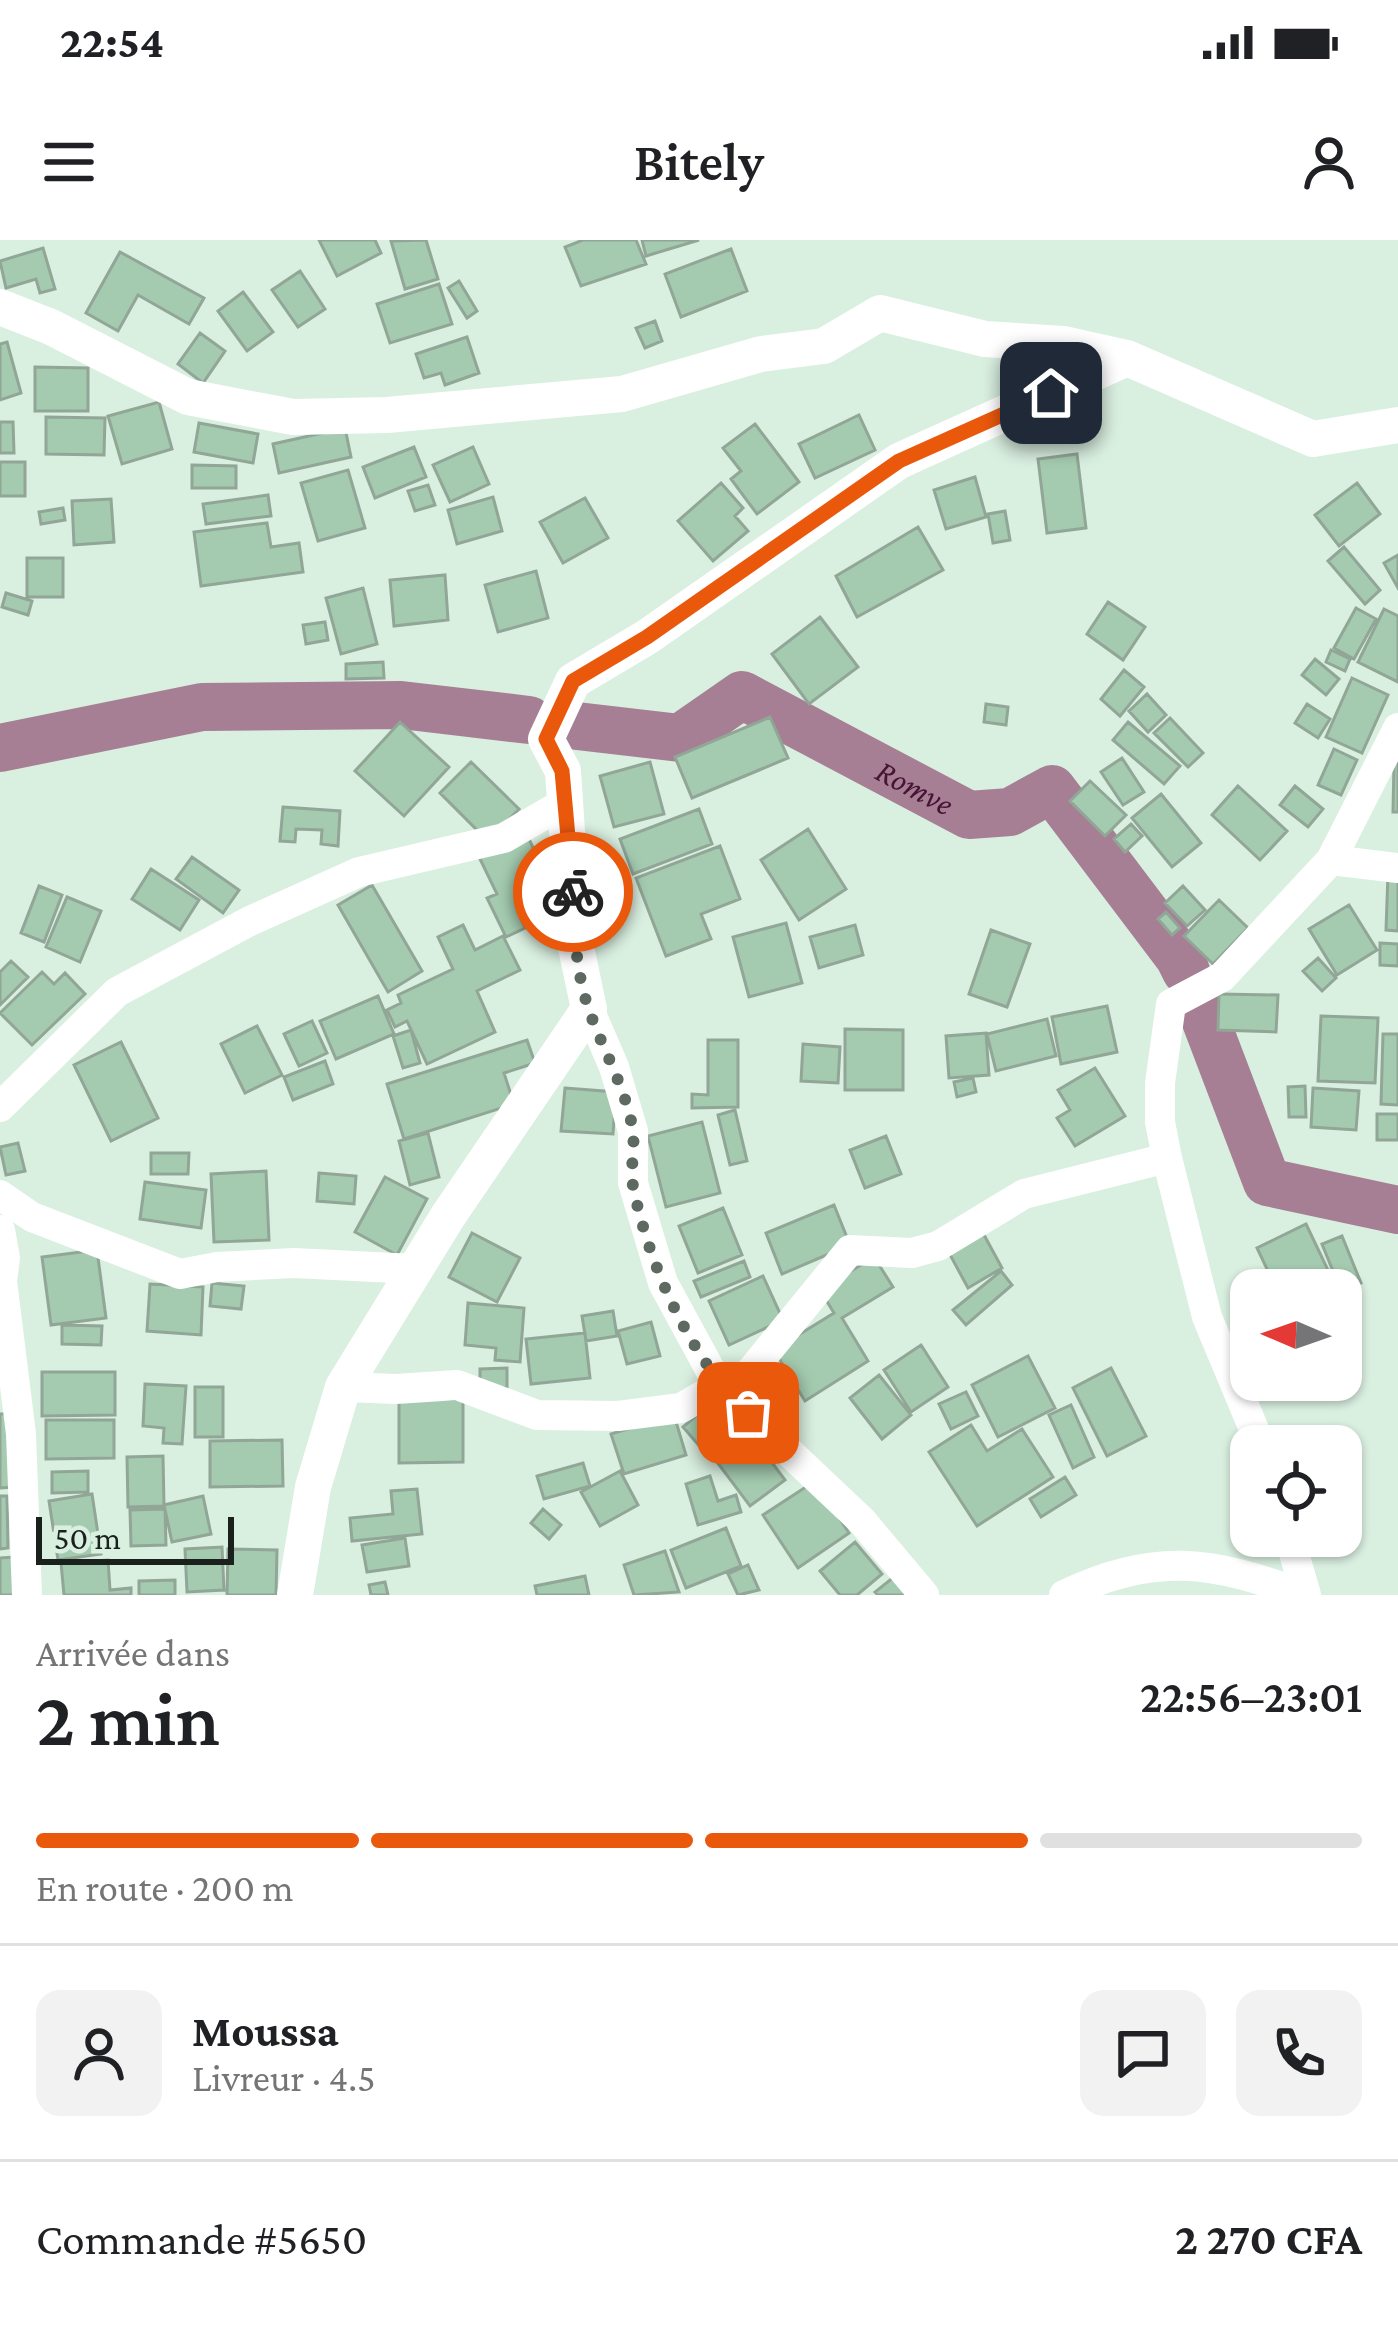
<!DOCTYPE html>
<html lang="fr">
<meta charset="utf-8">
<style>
body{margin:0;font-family:"Crimson Pro",serif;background:#f2f2f2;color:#202124;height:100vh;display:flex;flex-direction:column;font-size:45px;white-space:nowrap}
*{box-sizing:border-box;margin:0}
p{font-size:39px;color:#757577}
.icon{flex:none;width:66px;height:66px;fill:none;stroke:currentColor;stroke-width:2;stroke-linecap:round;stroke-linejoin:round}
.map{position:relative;height:1355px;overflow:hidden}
.sheet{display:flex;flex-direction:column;background:#fff;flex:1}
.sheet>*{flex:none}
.needle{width:78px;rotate:272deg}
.tools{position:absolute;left:1230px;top:1029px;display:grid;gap:24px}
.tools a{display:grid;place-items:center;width:132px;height:132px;border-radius:24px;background:#fff;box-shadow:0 3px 9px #0004;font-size:60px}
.scale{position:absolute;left:36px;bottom:30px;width:198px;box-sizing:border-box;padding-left:12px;border:6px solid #1a211c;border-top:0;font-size:33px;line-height:42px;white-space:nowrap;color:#1a211c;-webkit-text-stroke:9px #d9efe0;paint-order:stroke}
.pin{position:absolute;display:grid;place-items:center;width:102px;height:102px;color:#fff;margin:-51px;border-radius:24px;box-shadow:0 6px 18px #0006}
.courier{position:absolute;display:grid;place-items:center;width:120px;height:120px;margin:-60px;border:9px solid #ea580c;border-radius:50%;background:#fff;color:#222;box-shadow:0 3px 15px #0007}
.head em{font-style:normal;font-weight:600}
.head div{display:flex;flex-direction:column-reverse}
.head{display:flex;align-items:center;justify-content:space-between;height:204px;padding:0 36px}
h1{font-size:78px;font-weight:600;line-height:90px}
.bar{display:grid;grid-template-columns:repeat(4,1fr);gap:18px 12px;align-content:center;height:144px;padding:0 36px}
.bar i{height:15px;border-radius:9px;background:#e0e0e0}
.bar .on{background:#ea580c}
.bar p{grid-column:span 4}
.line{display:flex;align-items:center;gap:30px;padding:0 36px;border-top:3px solid #e0e0e0}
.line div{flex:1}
.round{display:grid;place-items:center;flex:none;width:126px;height:126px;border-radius:24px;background:#f2f2f2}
.status{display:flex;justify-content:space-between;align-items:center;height:84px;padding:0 60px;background:#fff;direction:ltr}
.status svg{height:33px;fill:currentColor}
header{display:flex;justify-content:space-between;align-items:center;height:156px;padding:0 36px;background:#fff;font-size:54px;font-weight:600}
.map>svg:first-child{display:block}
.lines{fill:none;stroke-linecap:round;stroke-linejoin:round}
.river{stroke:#a67f94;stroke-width:48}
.building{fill:#a4cbb0;stroke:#91a697;stroke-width:3}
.minor{stroke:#fff;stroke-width:30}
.tertiary{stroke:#fff;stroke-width:36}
.done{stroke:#5d6961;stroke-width:12;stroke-dasharray:0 21.6}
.route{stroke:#ea580c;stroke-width:15}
.labels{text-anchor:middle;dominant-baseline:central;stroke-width:10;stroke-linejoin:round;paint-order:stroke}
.water-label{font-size:33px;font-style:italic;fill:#461434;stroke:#d9efe0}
</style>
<div class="status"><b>22:54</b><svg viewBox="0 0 49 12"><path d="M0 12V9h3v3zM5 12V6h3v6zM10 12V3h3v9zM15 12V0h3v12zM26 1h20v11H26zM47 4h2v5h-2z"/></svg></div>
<header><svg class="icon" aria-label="menu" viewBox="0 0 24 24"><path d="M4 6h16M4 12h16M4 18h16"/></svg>Bitely<svg class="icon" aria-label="person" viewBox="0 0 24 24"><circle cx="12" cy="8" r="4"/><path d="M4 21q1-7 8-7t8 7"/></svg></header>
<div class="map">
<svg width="1398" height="1355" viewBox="0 0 1398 1355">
<rect width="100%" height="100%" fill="#d9efe0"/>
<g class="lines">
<g class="river">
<path id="s1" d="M577,486L680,498L742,455L969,575L1010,572L1052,549L1179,717L1186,731"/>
<path d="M0,508L202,467L401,465L529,480"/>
<path d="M1202,771L1267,942L1398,970"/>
</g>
</g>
<path class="building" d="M319,0H375L381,13L337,36Z
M426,0L438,39L405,49L391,1Z
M583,0H636L646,24L581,46L565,7Z
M642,0H699L646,16Z
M43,8L55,49L40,53L36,39L6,48L0,21Z
M731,9L747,51L681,77L665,34Z
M120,12L204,58L189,84L138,55L118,91L86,73Z
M300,31L325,69L298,87L272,50Z
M459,41L477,71L467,78L448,48Z
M439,44L452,84L390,103L377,64Z
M243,52L273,92L247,111L218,71Z
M655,81L662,101L645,108L636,88Z
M200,93L225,111L203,143L178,124Z
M467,97L479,133L445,145L441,133L424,138L416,114Z
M7,102L21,153L0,160V104Z
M35,127L88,128V171H35Z
M159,162L172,209L122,224L108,176Z
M859,175L875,210L815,238L799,204Z
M46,177L105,178L104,215L46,214Z
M0,182H13L14,213H0Z
M199,183L258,194L253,223L194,212Z
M755,184L799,242L757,274L731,239L741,231L723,208Z
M345,188L351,217L279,233L273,204Z
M414,207L426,237L375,258L363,227Z
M473,207L489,244L450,262L433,225Z
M1077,214L1086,288L1047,293L1038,219Z
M0,222H25V256H0Z
M192,225L236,226V248H192Z
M348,230L365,288L318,301L301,243Z
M975,237L986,277L946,289L934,250Z
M721,243L743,268L735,276L748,291L713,321L678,281Z
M1357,243L1380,274L1339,306L1315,275Z
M428,245L435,265L415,271L408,251Z
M268,255L271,276L206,284L203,264Z
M493,257L502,291L457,304L448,270Z
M585,258L608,298L563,323L540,282Z
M111,259L114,302L74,305L72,261Z
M63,268L65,280L41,284L39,272Z
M1005,271L1010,300L993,303L988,274Z
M267,283L271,307L299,303L303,332L201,346L194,292Z
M918,287L943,330L857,377L836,336Z
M1344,307L1380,350L1365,364L1328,321Z
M1398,315V348L1384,323Z
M27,318H63V357H27Z
M536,331L548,378L498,392L485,345Z
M445,335L448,380L394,386L390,340Z
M363,348L377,404L341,414L326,358Z
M6,353L32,361L28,375L2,367Z
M1108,362L1145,387L1123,420L1087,394Z
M1356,368L1376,379L1354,419L1334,408Z
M1384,369L1398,376V442L1358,422Z
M820,377L858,427L809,464L772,414Z
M325,382L328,400L306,404L303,385Z
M1331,410L1350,419L1345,431L1326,422Z
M1315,419L1339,439L1326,455L1302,435Z
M383,422L384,438L346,439V424Z
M1124,430L1144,447L1120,476L1101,459Z
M1352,438L1388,455L1362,513L1326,497Z
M1147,454L1166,475L1148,492L1129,471Z
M986,464L1008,467L1006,485L984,482Z
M1307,464L1330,479L1318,498L1295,483Z
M770,477L788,518L692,558L675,517Z
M1170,478L1203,513L1188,527L1154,493Z
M400,482L449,527L404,576L355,531Z
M1128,482L1180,526L1164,544L1113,500Z
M1334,509L1357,520L1341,555L1318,545Z
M1122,518L1144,552L1123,565L1101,532Z
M471,522L519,569L488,601L440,553Z
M650,522L664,574L614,587L600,536Z
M1394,523H1398V572H1393Z
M1090,541L1126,575L1105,596L1070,561Z
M1238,546L1287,591L1260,620L1212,575Z
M1295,546L1323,569L1308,587L1280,565Z
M1161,554L1201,603L1172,627L1132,578Z
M283,567L340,571L338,606L321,604L322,590L296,589L295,602L280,601Z
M699,569L712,604L633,634L620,599Z
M1131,584L1142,596L1125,612L1114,599Z
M808,589L846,649L799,680L761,620Z
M526,593L555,653L518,671L525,688L506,697L487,658L497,654L479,617Z
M720,606L740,659L701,674L711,699L666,716L636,638Z
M192,617L239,650L223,673L176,639Z
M151,629L199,660L180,690L132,659Z
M1388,633H1398V691L1386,690Z
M372,645L422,731L388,752L338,665Z
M39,646L62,655L44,702L21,693Z
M1183,646L1205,670L1187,686L1165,663Z
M67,657L101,671L80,722L46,707Z
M1219,660L1248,688L1213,724L1184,696Z
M1349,665L1377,710L1337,735L1309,689Z
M1166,672L1180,688L1172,695L1158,679Z
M786,683L802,743L749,757L733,697Z
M463,685L475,710L503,696L520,730L477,751L495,792L427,824L407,781L395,787L387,770L401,763L398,755L453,729L438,697Z
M855,685L863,715L819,728L810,697Z
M991,690L1030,704L1007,767L969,754Z
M1380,703L1398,704V726L1380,725Z
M1318,718L1336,738L1322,751L1303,731Z
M11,721L28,737L0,765V732Z
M42,732L54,744L65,733L85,754L32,805L0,773Z
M1219,754L1278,755L1276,792L1218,790Z
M378,756L394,794L336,819L320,781Z
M1107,766L1117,812L1061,824L1052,777Z
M1321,776L1378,778L1375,843L1318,841Z
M1047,779L1056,816L996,831L987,794Z
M312,781L327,813L299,826L284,794Z
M257,786L282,835L245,853L221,804Z
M845,789L903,790V850H845Z
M411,790L420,823L403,828L393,796Z
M986,793L989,835L949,838L946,796Z
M1383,794H1398V865L1381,864Z
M527,800L535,823L504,833L514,864L404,899L387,844Z
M708,800H738V867L692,868V854L708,855Z
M121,802L158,878L111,901L74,825Z
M803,804L840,807L838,843L801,841Z
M325,821L333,844L293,860L284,837Z
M1095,828L1125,876L1075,906L1057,878L1070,870L1058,850Z
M973,838L976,852L957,857L954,842Z
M1305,846L1306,877H1289L1288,847Z
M565,848L616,852L613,894L561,891Z
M1313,848L1359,851L1356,890L1311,887Z
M735,870L747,921L730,925L718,875Z
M1377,874H1398V900H1377Z
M702,882L720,953L666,967L648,896Z
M428,893L439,937L410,945L399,901Z
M886,896L901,934L865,948L850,910Z
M18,903L25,931L6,935L0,907Z
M151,913H189L188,934H151Z
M266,931L269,1000L214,1002L211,934Z
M319,933L356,936L354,964L317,961Z
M385,937L427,959L397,1015L355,992Z
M145,942L206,950L201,988L140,979Z
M834,965L850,1005L782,1034L766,993Z
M723,968L742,1015L698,1033L679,986Z
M1306,984L1337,1049L1277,1050L1257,1008Z
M472,993L520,1018L497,1062L449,1037Z
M983,993L1002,1028L968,1048L948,1011Z
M1342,996L1361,1043L1341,1051L1322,1004Z
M97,1010L106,1078L51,1085L42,1017Z
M874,1017L893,1047L842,1078L868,1121L805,1161L774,1110L834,1073L820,1050Z
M744,1021L750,1037L701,1057L694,1041Z
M1001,1031L1012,1045L966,1085L953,1070Z
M763,1036L783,1080L729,1105L709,1061Z
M212,1043L244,1046L241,1069L210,1066Z
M150,1044L203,1047L201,1095L147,1091Z
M468,1063L524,1068L520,1122L495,1120L496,1108L465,1105Z
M613,1071L617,1096L586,1101L582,1076Z
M651,1082L660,1116L627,1124L618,1091Z
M62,1085L102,1086L101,1105L62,1104Z
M585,1093L590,1138L531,1144L526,1099Z
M921,1105L948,1147L911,1172L884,1130Z
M1028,1116L1055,1168L998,1197L972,1145Z
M507,1128V1148H480V1129Z
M1111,1128L1146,1196L1107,1216L1073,1148Z
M42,1132H115V1175L42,1176Z
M879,1135L911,1175L882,1199L850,1158Z
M145,1144L186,1146L182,1204L163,1203L164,1188L143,1186Z
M195,1147H223V1197H195Z
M966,1152L978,1176L951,1189L939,1164Z
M399,1159H463V1222L399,1223Z
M713,1161L731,1182L701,1208L683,1187Z
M1071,1165L1094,1217L1073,1228L1049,1175Z
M0,1174H8L13,1247L0,1248Z
M674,1175L686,1215L624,1234L611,1194Z
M46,1180H114V1218L46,1219Z
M743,1184L785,1240L750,1266L708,1210Z
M971,1185L987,1211L1022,1189L1053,1237L977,1286L929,1212Z
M282,1200L283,1246L210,1247V1201Z
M163,1216L164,1266L128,1267L127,1217Z
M583,1223L590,1246L544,1259L537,1236Z
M88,1231V1252L52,1253V1232Z
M620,1231L638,1265L600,1286L581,1252Z
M710,1236L718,1261L736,1255L741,1272L698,1285L686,1244Z
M1065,1237L1076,1255L1041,1277L1030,1259Z
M815,1241L849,1293L798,1328L763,1275Z
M417,1249L422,1294L352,1301L350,1278L393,1274L391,1251Z
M92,1254L101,1314L58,1320L49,1261Z
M0,1256H7L8,1308L0,1309Z
M203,1256L211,1294L172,1302L164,1265Z
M165,1269L166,1305L131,1306L130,1270Z
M543,1269L561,1285L549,1299L531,1283Z
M726,1288L741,1326L686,1348L671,1310Z
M405,1298L409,1326L367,1332L362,1305Z
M855,1302L882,1334L857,1355H840L820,1331Z
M222,1307L224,1350L187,1352L185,1309Z
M228,1309L277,1310L276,1355H227Z
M665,1311L679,1352L634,1355L624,1325Z
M14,1317V1355H0V1318Z
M108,1320L110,1350L131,1348V1355H64L61,1323Z
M748,1325L759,1350L738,1355L728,1334Z
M585,1336L589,1355H537L535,1346Z
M895,1336L910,1355H878L875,1352Z
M175,1340V1355H139V1341Z
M385,1342L388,1355H371L369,1345Z"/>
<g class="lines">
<path class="minor" d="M1331,620L1398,628
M589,769L614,827L633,891V943L663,1043L719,1146L862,1281L924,1355
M0,867L117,752L250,681L359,632L504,598L564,563
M0,955L32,977L180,1034L217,1027L294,1023L415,1029
M0,990L5,1018L2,1041L21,1194L27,1355
M343,1147L396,1149L457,1145L537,1175L618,1176L681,1168L719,1146L743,1141L850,1010L912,1013L938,1006L1024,954L1167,918
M1261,1206L1207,1077L1167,918L1160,882V843L1171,764L1222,737L1331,620L1398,488
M1289,1296L1306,1355
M1064,1355C1155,1311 1213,1321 1304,1355"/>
<path class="tertiary" d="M0,67L51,87L188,157L293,177L387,175L622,154L761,114L824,106L880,73L985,99L1064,104L1127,118L1313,199L1398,185
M295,1355L313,1247L343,1147L448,976L589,769L574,698L563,531L546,499L573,441L647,397L899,221L1127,118"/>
</g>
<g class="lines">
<path class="done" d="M573,652C574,691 576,733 589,770C603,810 626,848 633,891C635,909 630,928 633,946C649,1025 689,1117 748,1173"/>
<path class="route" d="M573,652L562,531L546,499L573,441L647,397L899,221L1051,153"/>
</g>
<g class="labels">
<g class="water-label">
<text stroke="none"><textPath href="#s1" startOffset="375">Romve</textPath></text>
</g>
</g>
</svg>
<div class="tools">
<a><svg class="needle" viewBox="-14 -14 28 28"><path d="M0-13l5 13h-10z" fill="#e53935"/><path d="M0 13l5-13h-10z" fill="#757577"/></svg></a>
<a><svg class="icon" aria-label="locate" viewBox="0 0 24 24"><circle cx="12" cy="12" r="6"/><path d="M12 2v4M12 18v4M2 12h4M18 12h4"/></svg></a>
</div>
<div class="scale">50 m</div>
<div class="pin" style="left:748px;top:1173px;background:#ea580c"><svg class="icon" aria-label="bag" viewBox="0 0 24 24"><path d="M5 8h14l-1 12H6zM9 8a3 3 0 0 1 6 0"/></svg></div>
<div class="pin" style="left:1051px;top:153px;background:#1f2937"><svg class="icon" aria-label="home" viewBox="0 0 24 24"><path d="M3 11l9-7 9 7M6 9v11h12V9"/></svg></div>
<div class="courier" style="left:573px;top:652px"><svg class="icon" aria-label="bike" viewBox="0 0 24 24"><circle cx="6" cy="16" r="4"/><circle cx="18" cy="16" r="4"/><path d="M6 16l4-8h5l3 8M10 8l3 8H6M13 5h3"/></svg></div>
</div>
<section class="sheet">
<div class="head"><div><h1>2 min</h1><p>Arrivée dans</p></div><em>22:56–23:01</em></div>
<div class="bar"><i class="on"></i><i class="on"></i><i class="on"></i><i></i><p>En route · 200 m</p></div>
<div class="line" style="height:216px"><a class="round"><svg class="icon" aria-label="person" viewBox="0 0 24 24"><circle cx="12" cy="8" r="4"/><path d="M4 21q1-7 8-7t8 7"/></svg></a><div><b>Moussa</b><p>Livreur · 4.5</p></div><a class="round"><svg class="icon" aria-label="chat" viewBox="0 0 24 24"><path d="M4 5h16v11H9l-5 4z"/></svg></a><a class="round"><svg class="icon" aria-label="phone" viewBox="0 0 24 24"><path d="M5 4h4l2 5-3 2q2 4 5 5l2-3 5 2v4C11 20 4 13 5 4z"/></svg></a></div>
<div class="line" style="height:156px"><div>Commande #5650</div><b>2 270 CFA</b></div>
</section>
